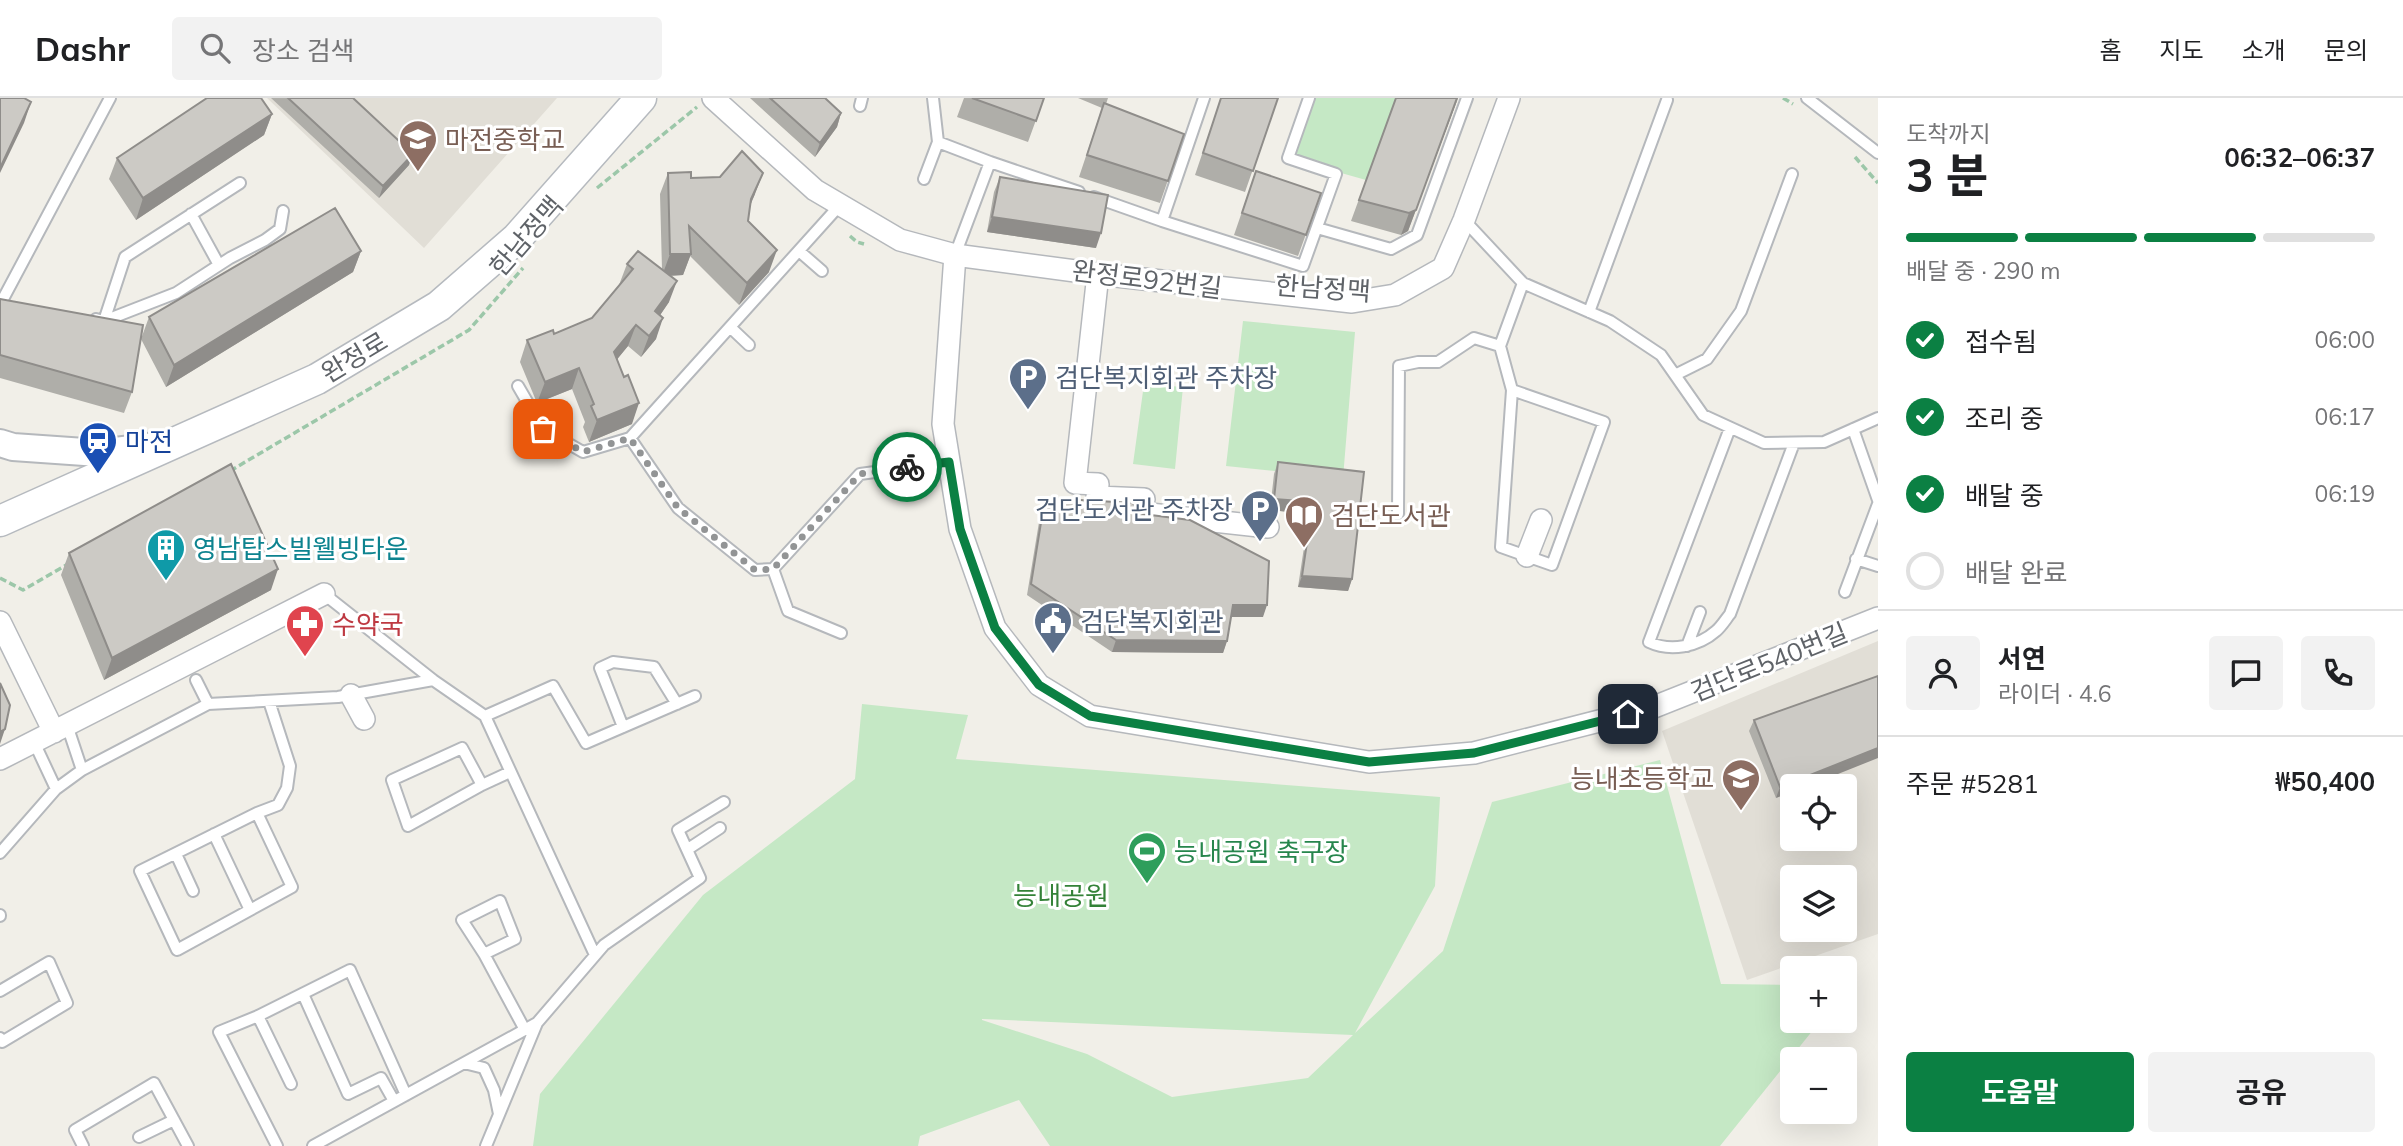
<!DOCTYPE html>
<html lang="ko">
<meta charset="utf-8">
<style>
body{margin:0;font-family:Mulish,"Noto Sans KR",sans-serif;background:#f2f2f2;color:#202124;height:100vh;display:flex;flex-direction:column;font-size:26px;white-space:nowrap}
*{box-sizing:border-box;margin:0}
p{font-size:23px;color:#757577}
.icon{flex:none;width:38px;height:38px;fill:none;stroke:currentColor;stroke-width:2;stroke-linecap:round;stroke-linejoin:round}
.map{position:relative;flex:1;overflow:hidden}
.panel{display:flex;flex-direction:column;background:#fff;width:525px}
.panel>*{flex:none}
.controls{position:absolute;left:1780px;top:676px;display:grid;gap:14px}
.controls a{display:grid;place-items:center;width:77px;height:77px;border-radius:7px;background:#fff;box-shadow:0 7px 28px #0002;font-size:35px}
.pin{position:absolute;display:grid;place-items:center;width:60px;height:60px;color:#fff;margin:-30px;border-radius:14px;box-shadow:0 4px 10px #0006}
.courier{position:absolute;display:grid;place-items:center;width:70px;height:70px;margin:-35px;border:5px solid #0b8043;border-radius:50%;background:#fff;color:#222;box-shadow:0 2px 9px #0007}
.overview em{font-style:normal;font-weight:700}
.overview div{display:flex;flex-direction:column-reverse}
.overview{display:flex;align-items:center;justify-content:space-between;height:119px;padding:0 28px}
h1{font-size:46px;font-weight:700;line-height:52px}
.bar{display:grid;grid-template-columns:repeat(4,1fr);gap:10px 7px;align-content:center;height:84px;padding:0 28px}
.bar i{height:9px;border-radius:5px;background:#e0e0e0}
.bar .current{background:#0b8043}
.bar p{grid-column:span 4}
.line{display:flex;align-items:center;gap:18px;padding:0 28px;border-top:2px solid #e0e0e0}
.line div{flex:1}
.round{display:grid;place-items:center;flex:none;width:74px;height:74px;border-radius:7px;background:#f2f2f2}
ol{padding:0 28px;list-style:none}
li{display:flex;align-items:center;gap:21px;height:77px}
li p{margin-inline-start:auto}
li .icon{padding:7px;border-radius:50%;background:#0b8043;color:#fff;stroke-width:4}
li:last-child{color:#757577}
li i{width:38px;height:38px;border:4px solid #e0e0e0;border-radius:50%}
.action{display:flex;gap:14px;margin-top:auto;padding:14px 28px}
.action a{flex:1;height:80px;border-radius:7px;background:#0b8043;color:#fff;font-size:28px;font-weight:700;line-height:80px;text-align:center}
.action a+a{background:#f2f2f2;color:#202124}
header{display:flex;align-items:center;gap:42px;box-sizing:border-box;height:98px;padding:0 35px;background:#fff;border-bottom:2px solid #e0e0e0}
header strong{font-size:33px}
nav{display:flex;gap:38px;margin-inline-start:auto;font-size:24px}
.search{width:490px;height:63px;background:#f2f2f2;display:flex;align-items:center;gap:18px;box-sizing:border-box;padding:0 24px;border-radius:7px;color:#757577;font-size:26px}
main{display:flex;flex:1;min-height:0}
.map>svg:first-child{display:block}
.education{fill:#e1ded6;fill-rule:evenodd}
.green{fill:#c5e8c5;fill-rule:evenodd}
.lines{fill:none;stroke-linecap:round;stroke-linejoin:round}
.service-casing{stroke:#b5b8bc;stroke-width:14}
.minor-casing{stroke:#b5b8bc;stroke-width:24}
.tertiary-casing{stroke:#b5b8bc;stroke-width:30}
.secondary-casing{stroke:#b6babf;stroke-width:33}
.path{stroke:#9cc7a9;stroke-width:3.5;stroke-dasharray:7 3.5;stroke-linecap:butt}
.service{stroke:#fff;stroke-width:10}
.minor{stroke:#fff;stroke-width:21}
.tertiary{stroke:#fff;stroke-width:26}
.secondary{stroke:#fff;stroke-width:30}
.wall{fill:#afaea9}
.shaded-wall{fill:#8f8d8a}
.building{fill:#cccac5;stroke:#8f8d8a;stroke-width:2}
.done{stroke:#929495;stroke-width:7;stroke-dasharray:0 12.6}
.route{stroke:#0b8043;stroke-width:9}
.labels{text-anchor:middle;dominant-baseline:central;stroke-width:6;stroke-linejoin:round;paint-order:stroke}
.education-label{font-size:26px;fill:#785e54;stroke:#fff;text-anchor:start}
.street-label{font-size:26px;fill:#5f6368;stroke:#fff}
.service-label{font-size:26px;fill:#4e5e75;stroke:#fff;text-anchor:start}
.transit-label{font-size:26px;fill:#164399;stroke:#fff;text-anchor:start}
.culture-label{font-size:26px;fill:#0d838f;stroke:#fff;text-anchor:start}
.health-label{font-size:26px;fill:#be3a42;stroke:#fff;text-anchor:start}
.leisure-label{font-size:26px;fill:#27864d;stroke:#fff;text-anchor:start}
.park-label{font-size:26px;fill:#348238;stroke:#fff}
</style>
<header>
<strong>Dashr</strong>
<div class="search"><svg class="icon" aria-label="search" viewBox="0 0 24 24"><circle cx="10" cy="10" r="6"/><path d="M15 15l6 6"/></svg>장소 검색</div>
<nav><a>홈</a><a>지도</a><a>소개</a><a>문의</a></nav>
</header>
<main>
<div class="map">
<svg width="1878" height="1048" viewBox="0 0 1878 1048">
<rect width="100%" height="100%" fill="#f1efe8"/>
<path class="education" d="M267,0H557L424,150Z
M1878,543V836L1747,882L1662,633ZM1792,688H1844V740H1792ZM1792,779H1844V831H1792Z"/>
<path class="green" d="M1309,0H1396L1366,82L1288,60Z
M1243,223L1355,234L1343,380L1226,368Z
M1144,286L1183,289L1175,371L1133,366Z
M862,606L968,617L956,661L1440,699L1435,788L1355,935L1443,853L1492,704L1660,662L1721,886L1792,887V922H1821L1720,1048H1050L1019,1002L920,1038L918,1048H533L540,996L703,797L855,681ZM982,922V921L1353,937L1308,980L1172,999L1087,956Z"/>
<g class="lines">
<defs>
<path id="service" d="M933,0L938,44
M1807,0L1878,55
M860,8L862,0
M924,81L938,44L990,64
M1094,99L1162,123L1204,0
M191,116L219,167
M1464,122L1523,185L1610,223L1661,257L1703,317L1764,345L1824,344L1878,320
M1162,123L1303,168L1336,76L1288,60L1309,0
M1317,130L1391,151L1417,137L1467,0
M799,153L822,173
M955,157L990,64L1079,94
M2,203L110,0
M1589,214L1667,2
M96,221L104,223L176,195L230,160L265,142L280,131L283,113
M104,223L125,159L240,85
M730,229L749,247
M1500,248L1512,292L1604,324L1552,467L1501,449L1512,292
M1675,277L1707,261L1741,213L1792,76
M518,288L543,331L583,354L630,340L839,108
M1730,330L1649,544C1670,554 1698,549 1716,533C1721,529 1726,521 1730,516L1794,345
M1853,331L1878,402
M630,340L678,410L755,472L773,471L860,376L949,364
M1398,416L1399,268L1418,264H1438L1474,240L1500,248L1523,185
M1856,461L1878,468
M773,471L788,513L841,535
M1845,494L1878,406
M324,496L433,582
M1687,548L1700,514
M196,582L208,606
M485,618L553,588L586,645L695,598
M67,627L82,672
M623,629L600,570L613,564L654,569L677,606
M34,644L56,691
M482,687L408,728L392,682L462,650L482,687L510,674
M257,715L140,773L177,852L292,789L257,715L278,707L287,690L290,668L269,603
M214,736L250,812
M688,751L720,730
M0,755L56,691L82,672L208,606L338,599L433,582L485,618L595,857
M176,756L193,793
M0,817V818
M484,856L462,822L500,803L515,841L484,856L525,932
M0,893L49,864L67,905L2,944L0,940
M303,896L348,996L381,980L394,1003
M258,918L291,986
M464,965L484,970L494,992L499,1016
M139,1039L174,1022
M83,1048L75,1032L154,985L188,1048
M277,1048L219,934L258,918L350,872L406,997
M313,1048L537,925
M486,1048L537,925L604,847L700,780L678,732L724,704"/>
<path id="minor" d="M713,0L815,92L900,142L955,157L1098,176L1352,204L1395,197L1443,170L1464,122L1509,0
M955,157L943,326L960,431L995,530L1039,587L1090,618L1369,664L1474,655L1654,609L1878,520
M1098,176L1075,385L1098,386L1097,399L1144,401L1141,415L1268,429
M1527,458L1541,422
M0,524L54,634
M351,597L364,621
M0,661L324,496"/>
<path id="tertiary" d="M0,345L13,349L99,355L156,348"/>
<path id="secondary" d="M0,423L317,281L439,208L517,140L641,0"/>
</defs>
<use href="#service" class="service-casing"/>
<use href="#minor" class="minor-casing"/>
<use href="#tertiary" class="tertiary-casing"/>
<use href="#secondary" class="secondary-casing"/>
<path class="path" d="M1783,0L1793,6
M1855,59L1878,85
M597,90L697,9
M850,138L857,144L864,146
M230,373L469,232L523,170
M0,480L23,492L68,466"/>
<use href="#service" class="service"/>
<use href="#minor" class="minor"/>
<use href="#tertiary" class="tertiary"/>
<use href="#secondary" class="secondary"/>
</g>
<path class="wall" d="M271,0H353L409,67L379,100Z
M750,0H825L841,15L837,29L815,59Z
M964,0H1044L1028,44L957,19Z
M1078,0H1108L1106,6L1184,36L1160,105L1079,79L1102,10Z
M1221,0H1278L1245,94L1195,77Z
M1396,0H1458L1408,133L1401,137L1351,123Z
M272,16L264,37L136,122L109,81L117,60Z
M1256,73L1321,95L1298,158L1234,137Z
M668,75L755,96L750,108L748,123L769,174L739,207L690,158L683,177L670,178L669,204L660,217L656,241L641,259L628,248L617,261L632,326L589,344L583,329L585,324L572,291L537,305L520,264L527,242L554,236L592,220L619,187L627,166L662,171L660,96Z
M1000,79L1096,150L987,134L994,94Z
M361,153L353,174L166,289L141,241L149,219Z
M0,201L132,294L124,315L0,280Z
M1278,364L1364,374L1352,481L1348,493L1298,489L1309,416L1270,412L1274,376Z
M1045,400L1137,413L1263,519H1231L1227,543L1223,555L1112,554L1027,497L1041,412Z
M69,455L271,492L104,582L61,477Z
M1878,578L1776,700L1749,633L1754,622Z"/>
<path class="shaded-wall" d="M1458,0L1408,133L1401,137L1409,115Z
M31,4L24,25L0,75V70Z
M841,15L837,29L815,59L820,45Z
M272,16L264,37L136,122L143,100Z
M413,56L409,67L379,100L383,88Z
M763,75L755,96L743,123L751,101Z
M992,119L1101,135L1096,150L987,134Z
M777,152L769,174L739,207L747,185Z
M361,153L353,174L166,289L174,267Z
M670,156H691L683,177L662,178Z
M677,183L669,204L648,235L655,213Z
M663,220L656,241L641,259L649,238Z
M636,227L628,248L606,275L614,254Z
M579,270L572,291L537,305L545,284Z
M639,305L632,326L589,344L597,322Z
M1274,401L1313,404L1309,416L1270,412Z
M278,471L271,492L104,582L112,560Z
M1302,478L1352,481L1348,493L1298,489Z
M1233,507H1267L1263,519H1229Z
M1116,542L1227,543L1223,555L1112,554Z
M5,631L0,646V634Z
M1878,650V660L1808,688H1792V694L1776,700L1780,689Z"/>
<path class="building" d="M0,0H24L31,4L0,70Z
M207,0H261L272,16L143,100L117,60Z
M288,0H353L413,56L383,88Z
M770,0H825L841,15L820,45Z
M972,0H1044L1036,23Z
M1221,0H1278L1253,73L1203,55Z
M1396,0H1457L1416,112L1409,115L1359,102Z
M1104,5L1184,36L1168,83L1087,57Z
M742,53L763,75L751,101L748,123L777,152L747,185L689,128L691,156H670L668,75L691,74V80L720,79Z
M1256,73L1321,95L1306,137L1242,115Z
M1000,79L1108,97L1101,135L992,119Z
M335,110L361,153L174,267L149,219Z
M638,153L677,183L655,213L663,220L649,238L636,227L614,254L624,279L628,277L639,305L597,322L591,308L594,306L579,270L545,284L527,242L553,232L554,236L592,220L633,171L627,166Z
M0,201L143,227L132,294L0,257Z
M1278,364L1364,374L1352,481L1302,478L1313,404L1274,401Z
M231,366L278,471L112,560L69,455Z
M1045,400L1133,405L1137,413L1143,416L1190,422L1269,463L1267,507H1233L1227,543L1116,542L1031,486Z
M1878,578V650L1780,689L1754,622Z
M0,585L10,607L5,631L0,634Z"/>
<g class="lines">
<path class="done" d="M543,331L583,354L630,340L678,410L755,472L773,471L860,376L907,369"/>
<path class="route" d="M907,369L949,364L960,431L995,530L1039,587L1090,618L1369,664L1474,655L1628,616"/>
</g>
<defs>
<symbol id="school-pin" viewBox="-11 -11 22 30"><path d="M0 17L-7.5 6A9.5 9.5 0 1 1 7.5 6Z" fill="#8d6e63" stroke="#fff"/><path d="M0-5L7-2L0 1L-7-2ZM-4 1L0 2.5L4 1V4Q0 6-4 4Z" fill="#fff"/></symbol>
<symbol id="parking-pin" viewBox="-11 -11 22 30"><path d="M0 17L-7.5 6A9.5 9.5 0 1 1 7.5 6Z" fill="#5c6f8a" stroke="#fff"/><path d="M-3.5-5.5H1a3.5 3.5 0 0 1 0 7H-1V5.5H-3.5ZM-1-3.4V-.6H.8a1.4 1.4 0 0 0 0-2.8Z" fill="#fff"/></symbol>
<symbol id="station-pin" viewBox="-11 -11 22 30"><path d="M0 17L-7.5 6A9.5 9.5 0 1 1 7.5 6Z" fill="#1a4fb4" stroke="#fff"/><path d="M-3-6H3Q5-6 5-4V2Q5 4 3 4L4.5 6H3L1.5 4h-3L-3 6H-4.5L-3 4Q-5 4-5 2V-4Q-5-6-3-6ZM-3.5-4v3h7v-3ZM-3.5 1v1.5H-2V1ZM2 1v1.5H3.5V1Z" fill="#fff"/></symbol>
<symbol id="library-pin" viewBox="-11 -11 22 30"><path d="M0 17L-7.5 6A9.5 9.5 0 1 1 7.5 6Z" fill="#8d6e63" stroke="#fff"/><path d="M-6-4Q-3-5.5-.7-3.5V5Q-3 3-6 4ZM6-4Q3-5.5 .7-3.5V5Q3 3 6 4Z" fill="#fff"/></symbol>
<symbol id="building-pin" viewBox="-11 -11 22 30"><path d="M0 17L-7.5 6A9.5 9.5 0 1 1 7.5 6Z" fill="#0f9aa8" stroke="#fff"/><path d="M-4-6H4V6H1V3H-1V6H-4ZM-2.5-4.3h1.7v1.8h-1.7ZM.8-4.3h1.7v1.8H.8ZM-2.5-1h1.7V.8h-1.7ZM.8-1h1.7V.8H.8Z" fill="#fff"/></symbol>
<symbol id="civic-pin" viewBox="-11 -11 22 30"><path d="M0 17L-7.5 6A9.5 9.5 0 1 1 7.5 6Z" fill="#5c6f8a" stroke="#fff"/><path d="M-.6-6.5H3V-4.5H.6V-3L4-1V1h2V6H-6V1h2V-1L-.6-3ZM-1.2 2.5V6h2.4V2.5Z" fill="#fff"/></symbol>
<symbol id="pharmacy-pin" viewBox="-11 -11 22 30"><path d="M0 17L-7.5 6A9.5 9.5 0 1 1 7.5 6Z" fill="#e0444e" stroke="#fff"/><path d="M-2-6h4v4h4v4h-4v4h-4v-4h-4v-4h4Z" fill="#fff"/></symbol>
<symbol id="stadium-pin" viewBox="-11 -11 22 30"><path d="M0 17L-7.5 6A9.5 9.5 0 1 1 7.5 6Z" fill="#2e9e5b" stroke="#fff"/><path d="M0-5a6.5 5 0 1 0 0 10a6.5 5 0 1 0 0-10ZM-3.5-1.8h7v3.6h-7Z" fill="#fff"/></symbol>
</defs>
<g fill-rule="evenodd">
<use href="#school-pin" x="396" y="19" width="44" height="60"/>
<use href="#parking-pin" x="1006" y="257" width="44" height="60"/>
<use href="#station-pin" x="76" y="321" width="44" height="60"/>
<use href="#parking-pin" x="1238" y="389" width="44" height="60"/>
<use href="#library-pin" x="1282" y="395" width="44" height="60"/>
<use href="#building-pin" x="144" y="428" width="44" height="60"/>
<use href="#civic-pin" x="1031" y="501" width="44" height="60"/>
<use href="#pharmacy-pin" x="283" y="504" width="44" height="60"/>
<use href="#school-pin" x="1719" y="658" width="44" height="60"/>
<use href="#stadium-pin" x="1125" y="731" width="44" height="60"/>
</g>
<g class="labels">
<g class="education-label">
<text x="445" y="41">마전중학교</text>
<text x="1331" y="417">검단도서관</text>
<text x="1714" y="680" text-anchor="end">능내초등학교</text>
</g>
<g class="street-label">
<text transform="translate(526 138) rotate(-49)">한남정맥</text>
<text transform="translate(1147 181) rotate(7)">완정로92번길</text>
<text transform="translate(1323 190) rotate(4)">한남정맥</text>
<text transform="translate(354 259) rotate(-31)">완정로</text>
<text transform="translate(1769 564) rotate(-22)">검단로540번길</text>
</g>
<g class="service-label">
<text x="1055" y="279">검단복지회관 주차장</text>
<text x="1233" y="411" text-anchor="end">검단도서관 주차장</text>
<text x="1080" y="523">검단복지회관</text>
</g>
<g class="transit-label">
<text x="125" y="343">마전</text>
</g>
<g class="culture-label">
<text x="193" y="450">영남탑스빌웰빙타운</text>
</g>
<g class="health-label">
<text x="332" y="526">수약국</text>
</g>
<g class="leisure-label">
<text x="1174" y="753">능내공원 축구장</text>
</g>
<g class="park-label">
<text x="1061" y="797">능내공원</text>
</g>
</g>
</svg>
<div class="controls">
<a><svg class="icon" aria-label="locate" viewBox="0 0 24 24"><circle cx="12" cy="12" r="6"/><path d="M12 2v4M12 18v4M2 12h4M18 12h4"/></svg></a>
<a><svg class="icon" aria-label="layers" viewBox="0 0 24 24"><path d="M12 4l9 5-9 5-9-5zM3 14l9 5 9-5"/></svg></a>
<a>+</a>
<a>−</a>
</div>
<div class="pin" style="left:543px;top:331px;background:#ea580c"><svg class="icon" aria-label="bag" viewBox="0 0 24 24"><path d="M5 8h14l-1 12H6zM9 8a3 3 0 0 1 6 0"/></svg></div>
<div class="pin" style="left:1628px;top:616px;background:#1f2937"><svg class="icon" aria-label="home" viewBox="0 0 24 24"><path d="M3 11l9-7 9 7M6 9v11h12V9"/></svg></div>
<div class="courier" style="left:907px;top:369px"><svg class="icon" aria-label="bike" viewBox="0 0 24 24"><circle cx="6" cy="16" r="4"/><circle cx="18" cy="16" r="4"/><path d="M6 16l4-8h5l3 8M10 8l3 8H6M13 5h3"/></svg></div>
</div>
<section class="panel">
<div class="overview"><div><h1>3 분</h1><p>도착까지</p></div><em>06:32–06:37</em></div>
<div class="bar"><i class="current"></i><i class="current"></i><i class="current"></i><i></i><p>배달 중 · 290 m</p></div>
<ol>
<li><svg class="icon" aria-label="check" viewBox="0 0 24 24"><path d="M5 12l5 5 9-10"/></svg>접수됨<p>06:00</p></li>
<li><svg class="icon" aria-label="check" viewBox="0 0 24 24"><path d="M5 12l5 5 9-10"/></svg>조리 중<p>06:17</p></li>
<li><svg class="icon" aria-label="check" viewBox="0 0 24 24"><path d="M5 12l5 5 9-10"/></svg>배달 중<p>06:19</p></li>
<li><i></i>배달 완료</li>
</ol>
<div class="line" style="height:126px"><a class="round"><svg class="icon" aria-label="person" viewBox="0 0 24 24"><circle cx="12" cy="8" r="4"/><path d="M4 21q1-7 8-7t8 7"/></svg></a><div><b>서연</b><p>라이더 · 4.6</p></div><a class="round"><svg class="icon" aria-label="chat" viewBox="0 0 24 24"><path d="M4 5h16v11H9l-5 4z"/></svg></a><a class="round"><svg class="icon" aria-label="phone" viewBox="0 0 24 24"><path d="M5 4h4l2 5-3 2q2 4 5 5l2-3 5 2v4C11 20 4 13 5 4z"/></svg></a></div>
<div class="line" style="height:91px"><div>주문 #5281</div><b>₩50,400</b></div>
<div class="action"><a>도움말</a><a>공유</a></div>
</section>
</main>
